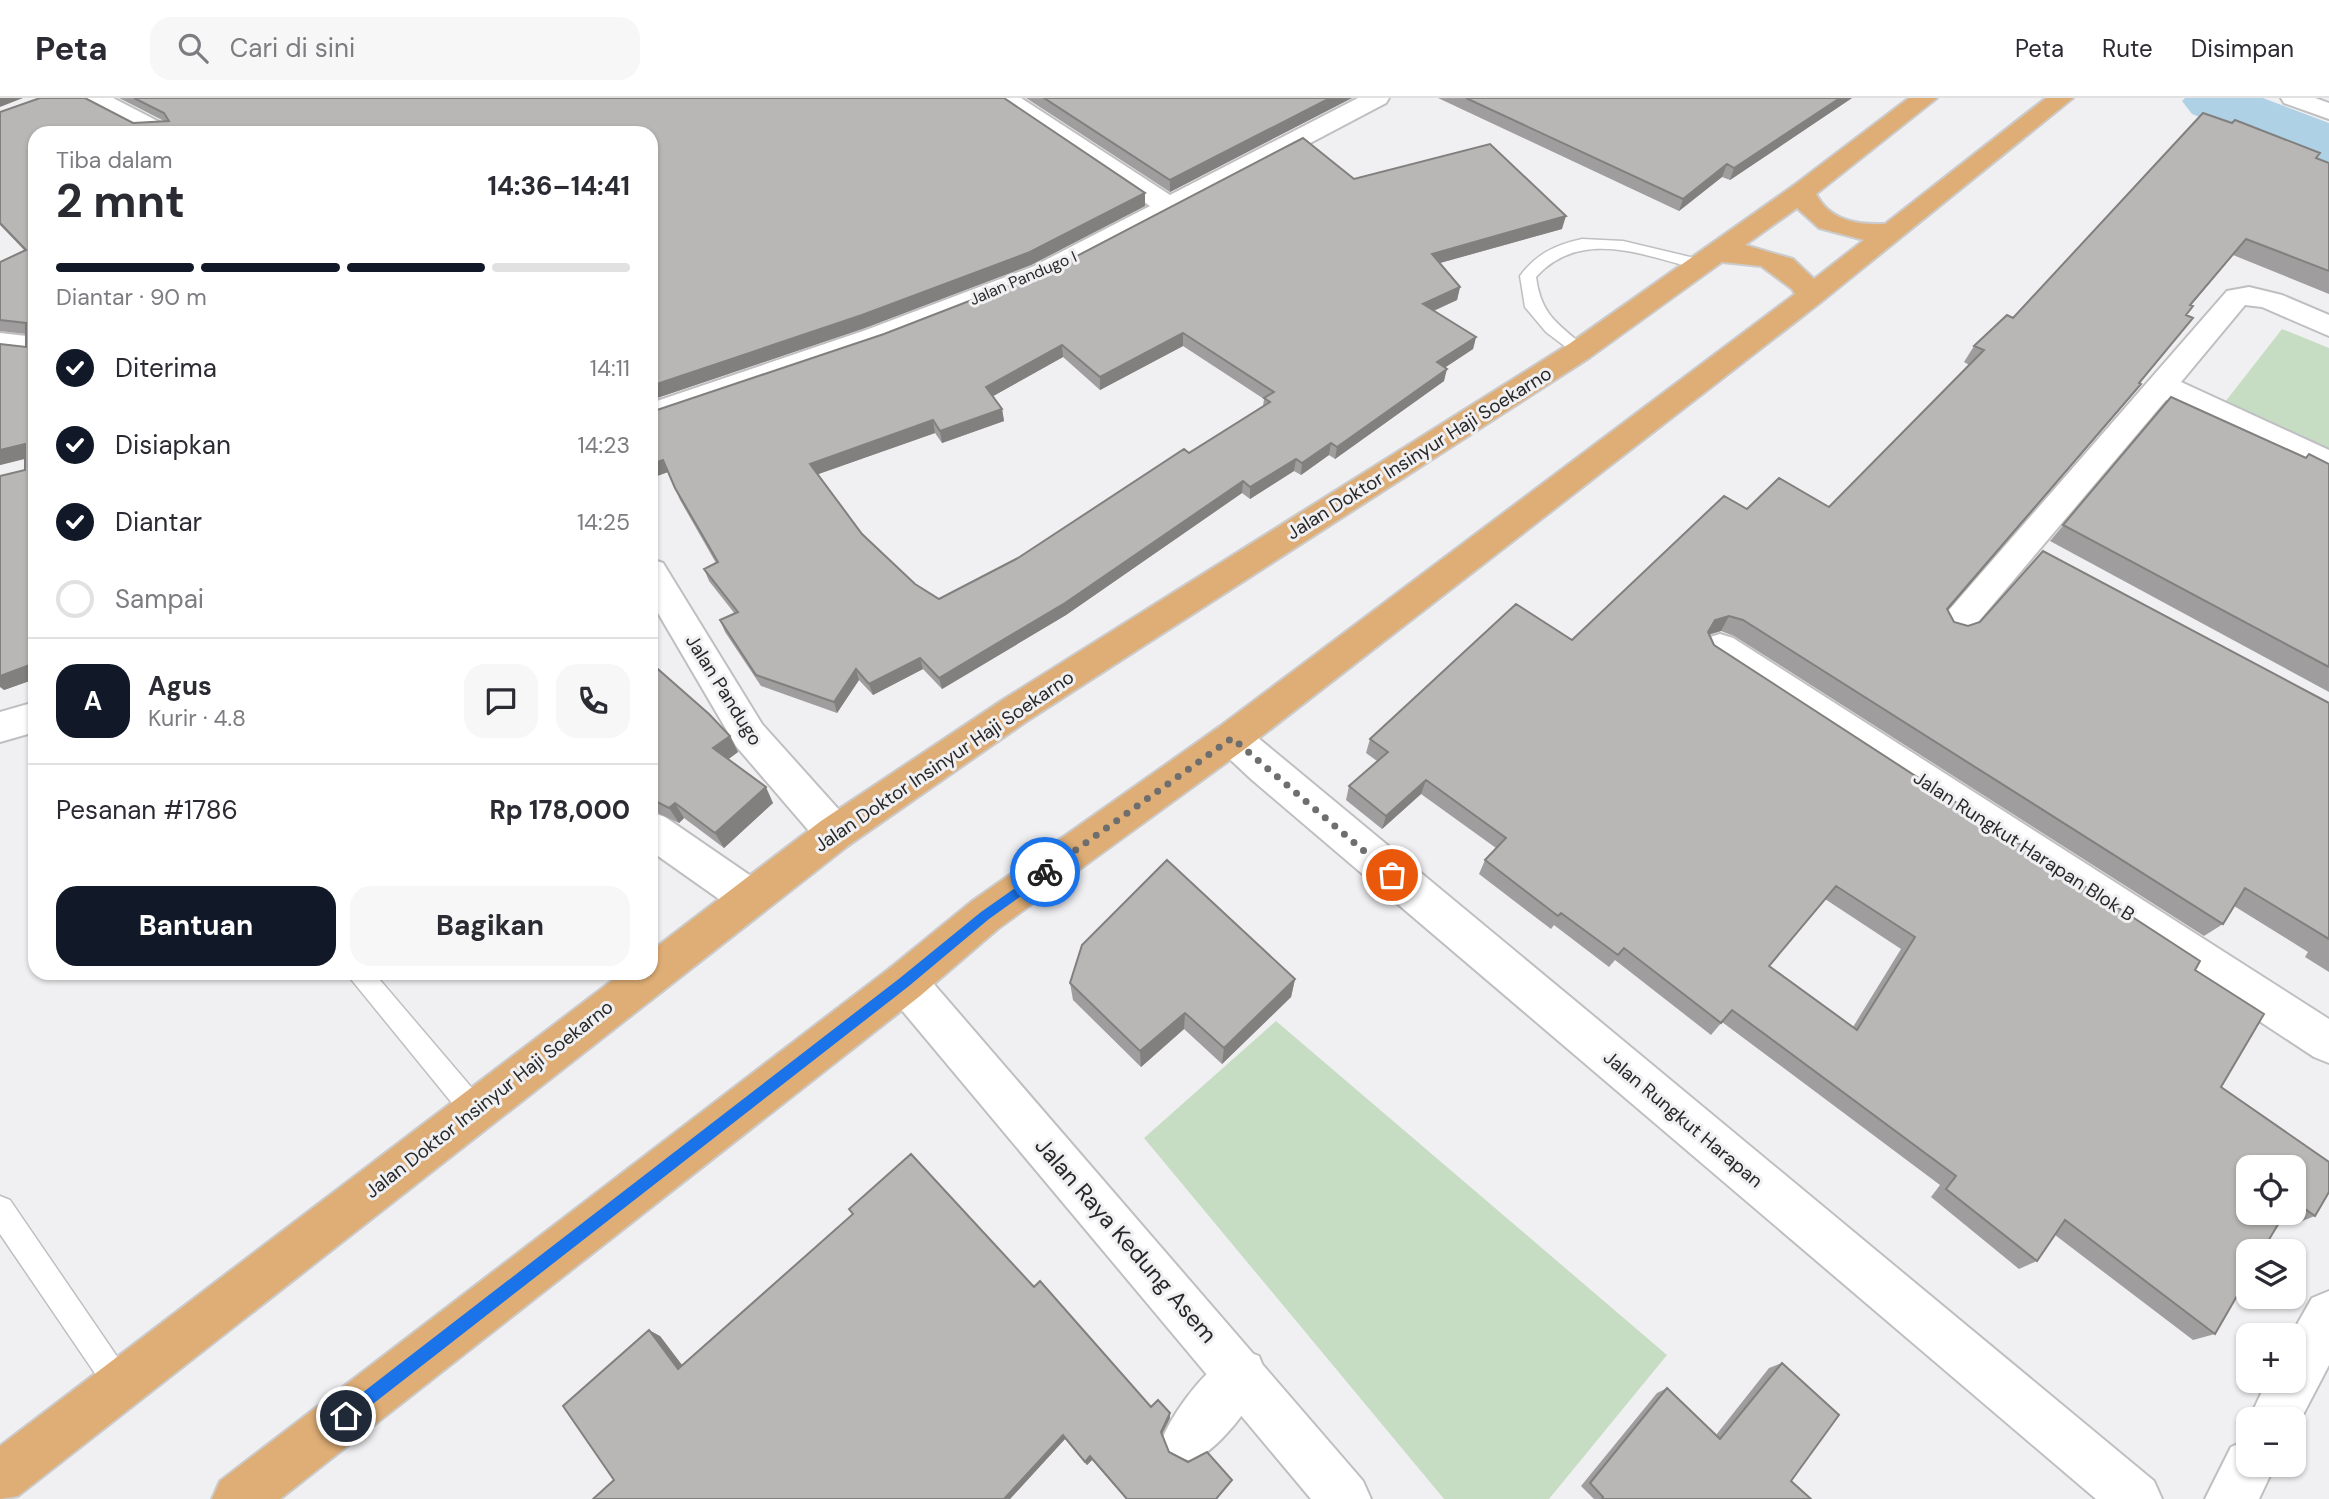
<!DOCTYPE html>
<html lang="id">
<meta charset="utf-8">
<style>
body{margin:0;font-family:"DM Sans",sans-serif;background:#f7f7f7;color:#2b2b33;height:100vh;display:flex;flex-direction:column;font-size:26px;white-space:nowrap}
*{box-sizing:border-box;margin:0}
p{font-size:23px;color:#7c7c81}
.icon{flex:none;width:38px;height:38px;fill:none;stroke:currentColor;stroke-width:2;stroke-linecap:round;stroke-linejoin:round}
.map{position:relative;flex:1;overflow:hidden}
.details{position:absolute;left:28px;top:28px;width:630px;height:854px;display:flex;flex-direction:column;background:#fff;border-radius:21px;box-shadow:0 2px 5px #0004}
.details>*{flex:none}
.tools{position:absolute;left:2236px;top:1057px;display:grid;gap:14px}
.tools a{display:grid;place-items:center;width:70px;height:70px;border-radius:14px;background:#fff;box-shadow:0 2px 5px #0004;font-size:35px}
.pin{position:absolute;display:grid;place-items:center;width:60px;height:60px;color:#fff;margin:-30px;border:4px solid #fff;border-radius:50%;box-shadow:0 2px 7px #0007}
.courier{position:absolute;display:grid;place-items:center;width:70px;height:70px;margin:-35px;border:5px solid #1a73e8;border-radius:50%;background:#fff;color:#222;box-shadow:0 2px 9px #0007}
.overview em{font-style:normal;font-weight:700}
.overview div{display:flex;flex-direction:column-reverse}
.overview{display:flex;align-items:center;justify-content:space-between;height:119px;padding:0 28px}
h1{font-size:46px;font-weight:700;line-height:52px}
.bar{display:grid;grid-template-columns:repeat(4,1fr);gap:10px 7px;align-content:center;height:84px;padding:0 28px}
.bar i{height:9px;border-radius:5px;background:#e1e1e2}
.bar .on{background:#111827}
.bar p{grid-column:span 4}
.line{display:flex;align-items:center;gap:18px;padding:0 28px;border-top:2px solid #e1e1e2}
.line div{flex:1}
.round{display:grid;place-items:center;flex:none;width:74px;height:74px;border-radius:21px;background:#f7f7f7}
ol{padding:0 28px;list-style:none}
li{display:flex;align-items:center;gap:21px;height:77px}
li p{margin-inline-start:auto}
li .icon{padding:7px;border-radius:50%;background:#111827;color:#fff;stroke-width:4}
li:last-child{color:#7c7c81}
li i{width:38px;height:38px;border:4px solid #e1e1e2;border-radius:50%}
.button{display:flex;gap:14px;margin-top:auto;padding:14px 28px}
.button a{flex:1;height:80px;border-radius:21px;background:#111827;color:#fff;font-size:28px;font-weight:700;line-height:80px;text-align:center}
.button a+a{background:#f7f7f7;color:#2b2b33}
header{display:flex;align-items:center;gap:42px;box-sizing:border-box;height:98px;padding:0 35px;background:#fff;border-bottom:2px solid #e1e1e2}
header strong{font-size:33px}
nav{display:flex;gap:38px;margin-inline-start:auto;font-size:24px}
.search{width:490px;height:63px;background:#f7f7f7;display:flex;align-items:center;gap:18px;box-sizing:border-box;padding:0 24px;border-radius:21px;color:#7c7c81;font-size:26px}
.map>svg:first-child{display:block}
.green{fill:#c6ddc4}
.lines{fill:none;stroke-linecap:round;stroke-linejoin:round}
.river{fill:#afd1e6;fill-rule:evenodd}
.lane-casing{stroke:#bfbfc1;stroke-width:3}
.street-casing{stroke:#bfbfc1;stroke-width:4}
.secondary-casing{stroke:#bfbfc1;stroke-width:4}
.primary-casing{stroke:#cbcbcc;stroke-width:4}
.lane{fill:#fff;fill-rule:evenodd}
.street{fill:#fff;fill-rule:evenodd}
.secondary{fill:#fff;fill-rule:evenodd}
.primary{fill:#dfae76;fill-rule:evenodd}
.wall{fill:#9f9d9d;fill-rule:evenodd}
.shaded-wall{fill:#82807f}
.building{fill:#b9b7b6;stroke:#82807f;stroke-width:2;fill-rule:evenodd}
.route{fill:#1a73e8}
.done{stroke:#6e6e6f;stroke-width:7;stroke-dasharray:0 12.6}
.labels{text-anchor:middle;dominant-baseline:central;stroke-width:6;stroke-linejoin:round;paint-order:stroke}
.far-street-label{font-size:16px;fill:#282829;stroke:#f0f0f2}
.street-label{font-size:19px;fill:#282829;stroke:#f0f0f2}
.near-street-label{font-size:23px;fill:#282829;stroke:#f0f0f2}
</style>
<header>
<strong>Peta</strong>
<div class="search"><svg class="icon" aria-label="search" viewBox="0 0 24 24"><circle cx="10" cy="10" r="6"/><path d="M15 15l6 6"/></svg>Cari di sini</div>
<nav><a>Peta</a><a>Rute</a><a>Disimpan</a></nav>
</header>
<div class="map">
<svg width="2329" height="1401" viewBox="0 0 2329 1401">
<rect width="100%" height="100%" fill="#f0f0f2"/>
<path class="green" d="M2282,231L2329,250V351L2225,304Z
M1276,923L1667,1257L1549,1401H1444L1144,1040Z"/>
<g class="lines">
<path class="river" d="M2185,0H2263L2329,25V68L2306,62L2192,16L2182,3Z"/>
<defs>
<path id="lane" d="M1582,141L1623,143L1707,163L1709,167L1701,172C1646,158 1581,129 1536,179C1541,217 1557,225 1585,249L1588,253L1585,257L1579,259L1546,234L1525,209L1520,178C1536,156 1555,147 1582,141Z
M346,875H374L483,1003L487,1012L483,1021L474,1025L465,1021Z
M0,1098L10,1102L129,1276L134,1286L129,1296L119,1301L109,1296L0,1136Z"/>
<path id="street" d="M992,0H1021L1170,97L1358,0H1389L1386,5L1052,181L886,246L651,326V305L866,232L1032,169L1150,108Z
M2281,0H2315L2329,5V21L2284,5Z
M2249,189L2282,197L2329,217V238L2262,209L2245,207L2181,284L2329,352V376L2166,302L1967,537L1955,541L1943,537L1937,528L1943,519L2227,193Z
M0,235L35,239V259L0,255Z
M1720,536L1733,540L2329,921V965L2314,959L1707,560L1702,550L1707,540Z
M35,604V634L0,644V614Z
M1232,625L1245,629L2154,1383L2162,1401H2096L1251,681L1219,651L1213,640L1219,629Z
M651,714L665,719L764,787L770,800L764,813L750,818L736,813L651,753Z
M2329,1193V1267L2294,1334V1321H2249L2267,1283H2294V1237H2291L2312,1200Z
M1241,1251L1259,1258L1266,1276C1254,1306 1219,1352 1189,1365L1171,1357L1163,1339C1176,1309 1211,1263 1241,1251Z
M2249,1341V1367H2275L2259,1401H2205L2231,1349Z"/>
<path id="secondary" d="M82,0H113L171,30L175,35H143L85,5Z
M651,461L663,465L762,626L849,723L855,735L849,747L835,752L821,747L736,648L651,503Z
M905,865L920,870L1363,1383L1371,1401H1311L890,898L884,884L890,870Z"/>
<path id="primary" d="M1909,0H1937L1816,96C1830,123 1857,127 1885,126L2046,0H2073L1821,204L1245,651L999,830L920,898L280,1401H212L220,1383L890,870L971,804L1219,629L1795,196L1792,191L1761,168L1722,164L1589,260L1027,623L849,747L18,1398L0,1401V1348L622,875H651V853L821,723L1001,603L1569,246L1793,88ZM1797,110L1819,130L1864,142L1814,181L1793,161L1745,147Z"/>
</defs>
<use href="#lane" class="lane-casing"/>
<use href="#street" class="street-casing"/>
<use href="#secondary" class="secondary-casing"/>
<use href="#primary" class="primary-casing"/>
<use href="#lane" class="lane"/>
<use href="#street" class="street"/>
<use href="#secondary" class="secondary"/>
<use href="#primary" class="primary"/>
</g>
<path class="wall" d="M119,0H1004L1145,108L1031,167L865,230L651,302V35H35V581L4,592L25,372V361L0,367V246L26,249V236L0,233V164L25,153L0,127V14L133,25L164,23Z
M1026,0H1352L1170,94Z
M1438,0H1852L1730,82L1722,79L1679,113Z
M2203,15L2232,25L2235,22L2320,55L2316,60L2329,65V196L2233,157L2191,207L2193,208L2186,217L2193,220L2139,285L2141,286L2128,302L1947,512L1954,524L1968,528L1980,524L2043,453L2329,605V874L2305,859L2308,854L2234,808L2223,826L2204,838L1734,538L1721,533L1709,537L1714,547L2200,863L2195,872L2264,916L2221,989L2329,1064V1094L2315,1118L2292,1127L2282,1119L2262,1153H2249V1177L2215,1236L2193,1242L2055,1137L2037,1163L2019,1171L1931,1099L1940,1087L1722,924L1711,937L1615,862L1609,869L1554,827L1551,831L1479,776L1485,762L1496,750L1421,696L1382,731L1346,702L1349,688L1377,663L1366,655L1370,641L1516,506L1572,542L1724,398L1747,411L1779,380L1829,409L1969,267L1964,264L1974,248L2007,217L2013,220ZM1825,801L1901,851L1853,929L1769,868ZM2249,1069H2294V1115H2249Z
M1354,81L1562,131L1440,165L1460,189L1457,202L1434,213L1476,239L1473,251L1445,269L1444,283L1335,361L1329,357L1301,377L1294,373L1250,401L1242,395L1066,517L942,591L923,571L873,597L859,582L837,615L761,588L725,534L720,522L735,516L709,483L704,471L716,465L680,402L668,374L657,378L651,366V314ZM1183,248L1264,301L1263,308L1018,460L939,501L915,486L862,436L818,376L935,335L942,345L1004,323L1002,311L993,298L1063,259L1100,292Z
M2171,299L2305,360L2329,366V594L2050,443Z
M651,565L730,638L738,654L728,661L773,705L724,750L684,720L679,725L651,712Z
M1295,881L1291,899L1222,966L1184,931L1141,969L1073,902L1070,885Z
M1034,1189L1151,1309L1170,1315V1320L1162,1336L1169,1354L1232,1382L1217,1401H1126L1092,1362L1087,1367L1065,1341L1010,1401H593L614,1382L660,1238L682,1268Z
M1782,1265L1791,1383L1811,1401H1594L1581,1388L1657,1295L1667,1290L1716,1337L1769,1270Z"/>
<path class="shaded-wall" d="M0,0H23L0,9Z
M1330,0H1352L1170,94V82Z
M1840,0H1852L1730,82L1734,70Z
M1727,66L1722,79L1679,113L1683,101Z
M1145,95V108L1031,167L865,230L651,302V288Z
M1566,118L1562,131L1429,168L1432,156Z
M2246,141L2233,157L2177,223L2190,207Z
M1460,189L1457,202L1421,218L1423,206Z
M1183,235V248L1100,292V279Z
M1476,239L1473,251L1434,277L1437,264Z
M1062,247L1063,259L988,301L986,289Z
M1447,271L1444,283L1335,361L1337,349Z
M2141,286L2128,302L1935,527L1947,511Z
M1002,311L1004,323L942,345L940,333Z
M933,322L935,335L813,378L810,366Z
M1331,345L1329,357L1301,377L1302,365Z
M25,346L35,358L0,367V352Z
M1296,361L1294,373L1250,401V389Z
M663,362L668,374L657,378L652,366Z
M1243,383L1242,395L1066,517L942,591L939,580Z
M1729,518L1721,533L1706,537L1715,522Z
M920,560L923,571L873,597L869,586Z
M35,565V581L4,592L0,589V578Z
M856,571L859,582L837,615L834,604Z
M730,638L738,654L722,666L713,650Z
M1426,682L1421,696L1382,731L1386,718Z
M766,689L773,705L724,750L715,735Z
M675,705L684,720L679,725L669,710Z
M1295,881L1291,899L1222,966L1224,950Z
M1185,915L1184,931L1141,969L1140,953Z
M649,1232L660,1238L689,1276L678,1271Z
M1170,1315V1320L1161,1338V1334Z
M1063,1337L1065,1341L1010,1401H1004Z
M1090,1358L1092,1362L1087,1367L1085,1364Z"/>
<path class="building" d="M40,0H85L133,25L169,23L164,15L134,0H1004L1145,95L1030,154L862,217L651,288V35H35V565L0,578V378L25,372V346L0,352V246L26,249V225L0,222V164L26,152L0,125V14Z
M1044,0H1330L1170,82Z
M1466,0H1840L1734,70L1727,66L1683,101Z
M2203,15L2232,25L2235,22L2320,55L2316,60L2329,65V173L2246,141L2190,207L2193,208L2186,217L2193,220L2139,285L2141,286L1947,511L1954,524L1968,528L1980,524L2043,453L2329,605V841L2245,790L2223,826L1743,522L1729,518L1715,522L1708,534L1714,547L2200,863L2195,872L2264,916L2221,989L2329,1064V1094L2315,1118L2294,1103V1069H2249V1115H2285L2262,1153H2249V1177L2215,1236L2065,1122L2037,1163L1946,1091L1956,1078L1732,912L1721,925L1624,850L1618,857L1561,815L1558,818L1485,762L1506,740L1426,682L1386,718L1349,688L1388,654L1370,641L1516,506L1572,542L1724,398L1747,411L1779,380L1829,409L1984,252L1974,248L2007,217L2013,220ZM1836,788L1915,839L1857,932L1769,868Z
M1303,40L1354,81L1490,46L1566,118L1432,156L1460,189L1423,206L1476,239L1437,264L1447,271L1337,349L1331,345L1302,365L1296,361L1250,389L1243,383L1065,505L939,580L920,560L869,586L856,571L834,604L756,577L720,522L738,514L704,471L718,464L675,390L663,362L652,366L651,364V314L884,236L1052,171ZM1183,235L1274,294L1264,300L1270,304L1189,355L1184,351L1018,460L939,501L915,486L862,436L810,366L933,322L940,333L1002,311L986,289L1062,247L1100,279Z
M2171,299L2306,360L2309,356L2329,366V569L2063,427Z
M651,565L709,616L730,638L713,650L766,689L715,735L675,705L669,710L651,701Z
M1167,762L1295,881L1224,950L1185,915L1140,953L1070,885L1082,847Z
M911,1056L1034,1189L1040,1183L1151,1309L1158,1302L1170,1315L1161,1334L1169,1354L1188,1364L1207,1354L1232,1382L1216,1401H1127L1090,1358L1085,1364L1063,1337L1004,1401H593L614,1382L563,1308L649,1232L678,1271L853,1116L849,1111Z
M1782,1265L1839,1317L1791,1383L1811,1401H1602L1603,1399L1590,1385L1667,1290L1720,1341Z"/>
<path class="route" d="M1045,769L1051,774L1049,778L989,821L909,888L351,1323H340V1312L900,880L981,814Z"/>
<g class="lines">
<path class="done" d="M1045,774L1232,640L1392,777"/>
</g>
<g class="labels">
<g class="far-street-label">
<text transform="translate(1023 180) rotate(-23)">Jalan Pandugo I</text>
</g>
<g class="street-label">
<text transform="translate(1419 355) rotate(-32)">Jalan Doktor Insinyur Haji Soekarno</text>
<text transform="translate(724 592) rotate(58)">Jalan Pandugo</text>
<text transform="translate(944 663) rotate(-34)">Jalan Doktor Insinyur Haji Soekarno</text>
<text transform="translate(2024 748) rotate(33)">Jalan Rungkut Harapan Blok B</text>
<text transform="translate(489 1001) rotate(-38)">Jalan Doktor Insinyur Haji Soekarno</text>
<text transform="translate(1683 1021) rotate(40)">Jalan Rungkut Harapan</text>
</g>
<g class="near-street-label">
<text transform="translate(1126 1142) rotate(49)">Jalan Raya Kedung Asem</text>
</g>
</g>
</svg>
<div class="tools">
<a><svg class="icon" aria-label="locate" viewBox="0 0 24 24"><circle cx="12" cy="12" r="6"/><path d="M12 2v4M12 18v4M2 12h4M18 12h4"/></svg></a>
<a><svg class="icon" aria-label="layers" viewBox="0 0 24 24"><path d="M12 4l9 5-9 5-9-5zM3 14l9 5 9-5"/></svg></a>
<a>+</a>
<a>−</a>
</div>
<div class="pin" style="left:1392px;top:777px;background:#ea580c"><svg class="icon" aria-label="bag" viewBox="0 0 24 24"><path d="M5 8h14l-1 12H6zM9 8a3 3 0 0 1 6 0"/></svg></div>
<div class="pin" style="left:346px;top:1318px;background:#1f2937"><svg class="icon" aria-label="home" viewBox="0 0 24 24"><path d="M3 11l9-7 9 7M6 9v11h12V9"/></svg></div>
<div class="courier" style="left:1045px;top:774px"><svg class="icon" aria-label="bike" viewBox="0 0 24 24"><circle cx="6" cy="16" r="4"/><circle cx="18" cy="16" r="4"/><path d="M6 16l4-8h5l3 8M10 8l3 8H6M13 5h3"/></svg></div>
<section class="details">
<div class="overview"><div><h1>2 mnt</h1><p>Tiba dalam</p></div><em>14:36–14:41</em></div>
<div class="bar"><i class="on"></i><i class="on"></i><i class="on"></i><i></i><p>Diantar · 90 m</p></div>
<ol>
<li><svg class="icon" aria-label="check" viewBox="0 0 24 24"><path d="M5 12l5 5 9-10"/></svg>Diterima<p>14:11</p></li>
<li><svg class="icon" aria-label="check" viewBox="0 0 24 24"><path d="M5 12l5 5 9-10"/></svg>Disiapkan<p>14:23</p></li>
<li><svg class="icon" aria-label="check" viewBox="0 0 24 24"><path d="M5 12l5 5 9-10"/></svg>Diantar<p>14:25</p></li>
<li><i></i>Sampai</li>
</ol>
<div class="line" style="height:126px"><b class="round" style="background:#111827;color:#fff">A</b><div><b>Agus</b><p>Kurir · 4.8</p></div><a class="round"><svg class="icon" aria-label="chat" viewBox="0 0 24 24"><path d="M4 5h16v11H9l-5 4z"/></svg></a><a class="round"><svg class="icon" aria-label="phone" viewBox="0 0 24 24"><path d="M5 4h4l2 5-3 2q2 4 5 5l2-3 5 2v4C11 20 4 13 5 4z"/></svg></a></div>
<div class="line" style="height:91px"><div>Pesanan #1786</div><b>Rp 178,000</b></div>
<div class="button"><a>Bantuan</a><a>Bagikan</a></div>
</section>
</div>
